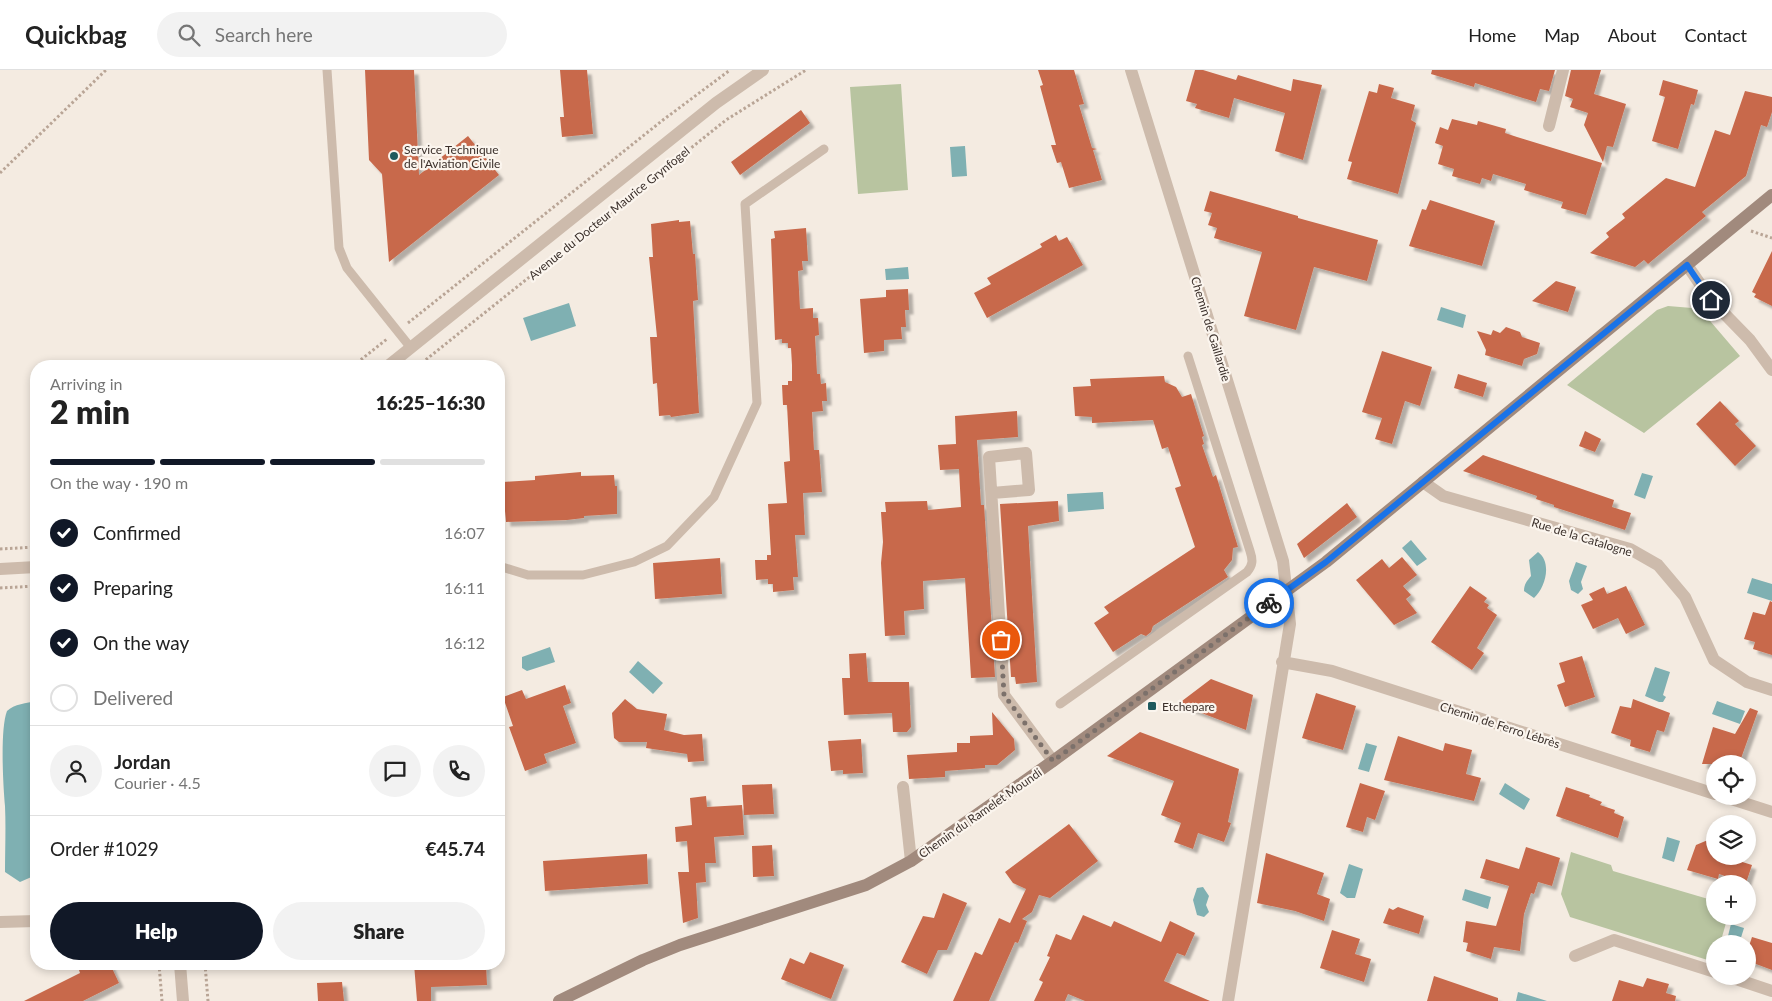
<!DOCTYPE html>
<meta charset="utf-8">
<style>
body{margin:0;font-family:Lato,sans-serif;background:#f2f2f2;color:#222;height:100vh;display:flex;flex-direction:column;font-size:19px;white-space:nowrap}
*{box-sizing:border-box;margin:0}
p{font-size:16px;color:#767676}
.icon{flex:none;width:28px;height:28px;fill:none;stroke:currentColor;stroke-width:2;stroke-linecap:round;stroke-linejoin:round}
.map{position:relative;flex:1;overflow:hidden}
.panel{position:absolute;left:30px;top:290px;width:475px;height:610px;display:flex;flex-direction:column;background:#fff;border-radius:20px;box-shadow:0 2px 8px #0003}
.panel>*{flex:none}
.buttons{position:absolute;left:1706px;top:685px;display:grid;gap:10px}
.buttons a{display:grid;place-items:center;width:50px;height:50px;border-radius:50%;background:#fff;box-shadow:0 2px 8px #0003;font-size:25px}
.pin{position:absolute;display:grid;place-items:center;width:42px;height:42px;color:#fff;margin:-21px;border:2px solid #fff;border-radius:50%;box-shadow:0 1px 5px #0007}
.courier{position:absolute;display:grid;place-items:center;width:50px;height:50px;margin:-25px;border:4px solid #1a73e8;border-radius:50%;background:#fff;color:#222;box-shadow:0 1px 6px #0007}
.overview em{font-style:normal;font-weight:800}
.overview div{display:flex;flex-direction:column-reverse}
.overview{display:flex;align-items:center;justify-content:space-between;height:85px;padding:0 20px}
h1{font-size:32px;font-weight:800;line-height:38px}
.bar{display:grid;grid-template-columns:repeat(4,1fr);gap:8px 5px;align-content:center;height:60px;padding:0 20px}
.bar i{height:6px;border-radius:4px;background:#e0e0e0}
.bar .selected{background:#111827}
.bar p{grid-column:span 4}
.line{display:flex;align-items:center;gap:12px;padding:0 20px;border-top:1px solid #e0e0e0}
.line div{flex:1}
.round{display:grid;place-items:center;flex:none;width:52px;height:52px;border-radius:26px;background:#f2f2f2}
ol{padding:0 20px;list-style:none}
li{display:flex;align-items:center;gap:15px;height:55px}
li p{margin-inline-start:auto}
li .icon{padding:5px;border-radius:50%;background:#111827;color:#fff;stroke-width:4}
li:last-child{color:#767676}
li i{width:28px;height:28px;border:2px solid #e0e0e0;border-radius:50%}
.button{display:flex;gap:10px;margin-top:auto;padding:10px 20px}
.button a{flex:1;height:58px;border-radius:30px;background:#111827;color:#fff;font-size:20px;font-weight:800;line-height:58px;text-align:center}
.button a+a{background:#f2f2f2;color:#222}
header{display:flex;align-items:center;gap:30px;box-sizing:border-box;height:70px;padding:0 25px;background:#fff;border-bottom:1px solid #e0e0e0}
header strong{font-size:24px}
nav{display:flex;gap:28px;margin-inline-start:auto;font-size:18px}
.search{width:350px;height:45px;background:#f2f2f2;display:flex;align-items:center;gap:12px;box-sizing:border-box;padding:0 18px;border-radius:28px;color:#767676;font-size:19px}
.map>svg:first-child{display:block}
.green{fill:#b8c4a0}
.water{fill:#7fb0b2}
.building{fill:#c8694b;filter:url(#shadow)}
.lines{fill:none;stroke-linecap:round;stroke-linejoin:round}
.path{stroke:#b9a596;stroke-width:3;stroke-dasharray:2.5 2.5;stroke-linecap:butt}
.service{stroke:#cdbbac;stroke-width:9}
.minor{stroke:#cdbbac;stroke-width:12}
.tertiary{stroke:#cdbbac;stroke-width:12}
.secondary{stroke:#a18a7d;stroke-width:12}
.done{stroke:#7c716b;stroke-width:5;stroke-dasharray:0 9}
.route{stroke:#1a73e8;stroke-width:6}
.poi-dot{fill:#1f5a5e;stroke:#fbf5ee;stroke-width:2}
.labels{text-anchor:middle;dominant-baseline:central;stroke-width:4.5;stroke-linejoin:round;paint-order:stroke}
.poi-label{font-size:12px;fill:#3b302b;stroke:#fbf5ee;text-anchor:start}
.street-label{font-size:12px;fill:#3b302b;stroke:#fbf5ee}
</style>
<header>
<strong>Quickbag</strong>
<div class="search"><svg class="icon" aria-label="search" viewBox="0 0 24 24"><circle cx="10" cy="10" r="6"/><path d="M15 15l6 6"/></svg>Search here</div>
<nav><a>Home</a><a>Map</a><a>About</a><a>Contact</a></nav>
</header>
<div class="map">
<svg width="1772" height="931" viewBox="0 0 1772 931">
<defs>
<filter id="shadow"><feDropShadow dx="4.5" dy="4.5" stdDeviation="1" flood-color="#0004"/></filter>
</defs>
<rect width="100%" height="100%" fill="#f4ebe1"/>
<path class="green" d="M901,14L908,120L858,124L850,17Z
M1668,236L1692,238L1705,245L1740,286L1644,363L1567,315L1657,240Z
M1571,782L1611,795L1613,801L1715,831V846H1728L1720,874H1715L1714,892L1570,847L1561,824Z"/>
<path class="water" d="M965,76L967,106L952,107L950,77Z
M908,197L909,209L886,210L885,199Z
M569,233L576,256L531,271L523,248Z
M1441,237L1466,245L1463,258L1437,250Z
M1642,403L1653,406L1645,429L1634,425Z
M1103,422L1104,439L1068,442L1067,424Z
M1411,470L1427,489L1417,496L1402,478Z
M1538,482C1552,492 1546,517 1534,528L1524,521C1524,514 1527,511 1531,506L1529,490Z
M1576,492L1587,496L1581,512L1583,519L1578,524L1571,520L1569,511Z
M1752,508L1772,514V531L1747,523Z
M550,577L555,592L527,601L522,598V587Z
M638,591L663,613L653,624L629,602Z
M1655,597L1670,602L1663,625L1666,627L1663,632H1659L1645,626Z
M36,631V805L20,812L5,802C5,781 6,758 5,736C3,714 0,659 7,641C14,634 27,633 36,631Z
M1717,631L1745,641L1740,654L1712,644Z
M1366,673L1377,676L1369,702L1358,699Z
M1505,713L1530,729L1524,740L1499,724Z
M1667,767L1680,771L1674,792L1662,788Z
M1349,794L1363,799L1355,828H1347L1340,823Z
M1203,817L1209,826L1206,835L1209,842L1204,847L1197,845L1193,830L1197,818Z
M1465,819L1491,827L1488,839L1462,830Z
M1731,854L1744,858L1739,874H1726Z
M1518,922L1547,931H1516Z"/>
<path class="building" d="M365,0H414L419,105L468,66L499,105L389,192L382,104L369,90Z
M560,0H587L593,64L562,67L560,47H564Z
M1038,0H1074L1084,34L1079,35L1092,78L1097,79L1093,80L1102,110L1069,118L1061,92L1057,93L1051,75H1056L1040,16L1043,15Z
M1195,0H1203L1236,10L1238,5L1291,21L1293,9L1322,15L1303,90L1275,81L1285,43L1234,28L1229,48L1195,38L1197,34L1186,31Z
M1432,0H1555L1549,21L1540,19L1536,32L1475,13L1474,17L1431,4Z
M1571,0H1601L1594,24L1626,34L1613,77L1607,76L1603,92L1584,55L1588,43L1570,37L1573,29L1565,26Z
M1663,10L1698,20L1694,35L1691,34L1678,79L1652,71L1665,27L1659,25Z
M1379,14L1394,18L1391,28L1415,35L1411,50L1416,53L1398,124L1347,109L1352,92L1348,91L1369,21L1377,23Z
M1745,21L1772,27V42L1767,57L1761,55L1746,106L1702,142L1706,146L1648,194L1644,190L1635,197L1590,183L1609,167L1606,163L1625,148L1622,144L1666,108L1695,117L1715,60L1730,65Z
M801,40L810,53L740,105L731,92Z
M1452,49L1477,55L1478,51L1506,59L1505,63L1517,67L1602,93L1586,145L1561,138L1563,132L1524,120L1526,114L1493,104L1491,111L1482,108L1480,114L1452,106L1454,99L1438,94L1443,76L1435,73L1440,57L1448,60Z
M1210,121L1298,146V148L1378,170L1367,211L1314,197L1296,260L1244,246L1262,182L1214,168L1217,158L1208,155L1212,143L1204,141Z
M1430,130L1495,151L1482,196L1409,176L1422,139L1426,140Z
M679,150V152L690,151L693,184H695L698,230L693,231L699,343L671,347L670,345L659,346L657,313L653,314L650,267H657L649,187H653L651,154Z
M806,158L808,191H802L803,200L798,201L800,239L813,238V248H818L819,265L815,266L817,304H820L821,314L826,313L827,331H822L823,341L812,342L814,380H819L822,422L803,423L805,465H795L798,507H793L794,520L773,522V514H768V509L756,510L755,490H767V485H771L768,434L787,433L784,392L790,391L787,335H783L782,315H788V311H792V295L791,278H788V273H782V269L775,270L771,169L775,168L774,161Z
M1056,165L1059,171L1067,167L1083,195L987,248L974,223L991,214L987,208L1042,177L1040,174Z
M1772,181V236L1754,227L1756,224L1752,222Z
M1556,211L1576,217L1568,242L1532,231Z
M908,219L909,240H905L906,257H901L902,269L884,270V281L864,283L860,229L886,227V220Z
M1506,257L1520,262L1522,267L1540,273L1537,284L1524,289L1522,296L1485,285L1486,280L1477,261L1491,265L1493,260L1500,263Z
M1382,281L1432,297L1420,336L1405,331L1392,374L1375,369L1382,348L1362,342Z
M1458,304L1487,313L1483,327L1454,318Z
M1164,306L1165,312L1176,317L1182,327L1191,324L1204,366L1202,367L1204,374L1202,375L1213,407L1216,405L1238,477L1233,478L1232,490L1224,500L1228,507L1153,556L1151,562L1146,566L1141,564L1113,582L1094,553L1109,543L1104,537L1195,477L1175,418L1181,416L1168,377L1162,379L1153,350L1092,353V347L1075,346L1073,317L1091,316L1090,309Z
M1720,331L1739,351L1735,354L1756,376L1735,396L1696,354Z
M1017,341L1018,367L977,370L981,435H984L995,607L971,608L965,508L923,511L924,539L904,541L905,565L885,566L881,493L883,472L881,442H886L885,432L927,431L928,440L961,437L959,399L940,400L938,375L956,374L955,346Z
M1585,361L1601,369L1595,382L1579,376Z
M1483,385L1614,430L1612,437L1631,443L1625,460L1554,437V435L1536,429L1537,426L1463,401Z
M581,402V406L614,405L615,416H617V444L584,446V448L567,450L506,452L505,441L503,440V412L535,410V406Z
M1058,431L1059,451L1028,456L1037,612L1016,614L1015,607H1011L1000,434Z
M1347,433L1357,447L1304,488L1297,474Z
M1402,487L1417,505L1403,516L1411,525L1406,529L1417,543L1394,555L1356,510L1382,489L1389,498Z
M720,488L722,524L655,529L653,493Z
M1470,516L1487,528L1484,532L1489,535L1487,538L1497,545L1477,578L1484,583L1472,600L1431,572Z
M1626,516L1645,555L1626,564L1618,548L1593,559L1581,535L1593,530L1589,524L1604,517L1607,524Z
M1770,531L1772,532V585L1753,579L1755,572L1744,569L1753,542L1765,545Z
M866,583L868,612H909L911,657L907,662H893L892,643L844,645L842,608H850L849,584Z
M1582,586L1595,627L1565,637L1557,615L1565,612L1559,593Z
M1211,609L1253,625L1246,660L1178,634Z
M565,615L571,633L563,636L576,673L544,684L547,693L525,701L509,657L513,656L503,627L522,620L526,629Z
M1316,623L1356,636L1343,680L1302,668Z
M625,629L637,639L667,644L664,660L684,665L702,664L704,691L688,692L687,684L646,678L647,672H619L614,668L612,643Z
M1633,629L1670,643L1664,662L1657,660L1650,682L1630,676L1631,670L1611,663L1620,636L1631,638Z
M1750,638L1758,641L1739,694H1702L1713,657L1735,664Z
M992,642L1014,669L1015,680L997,695H985V698L945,701V707L909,709L907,685L957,682V673H970V666L993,665Z
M1140,662L1239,699L1228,752L1231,753L1224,772L1198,763L1193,779L1174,772L1181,753L1161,745L1174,711L1107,686Z
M1398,666L1443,681L1445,673L1472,680L1466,704L1481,708L1474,731L1384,710Z
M861,669L863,703L843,704V700L831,701L828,671Z
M1360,713L1385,721L1375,750L1367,747L1363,762L1346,757Z
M772,714L774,744L744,745L742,715Z
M1566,717L1590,725L1589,727L1602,732L1600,735L1615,740L1614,743L1624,747L1618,768L1556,746Z
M706,726L707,737L742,735L744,765L714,767L716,793H705L706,812L696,813L698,848L683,853L678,802H689L687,771L676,772L675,757L692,755L690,728Z
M1069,754L1098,791L1050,828L1039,825L1032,842L1022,849L1027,851L1018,873L1015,872L989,931H953L975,882L982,885L999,848L1010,853L1026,819L1013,813L1005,802Z
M1715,767V786H1734L1736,790L1752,795L1746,813L1719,804L1718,809L1687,800L1696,775Z
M772,775L774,806L753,807L752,776Z
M1526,777L1560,788L1552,816L1538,812L1534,824L1531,823L1524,844L1520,881L1494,877L1491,889L1466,881L1468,873L1463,872L1466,851L1496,856L1509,816L1480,808L1486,789L1519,799Z
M1266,783L1324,803L1317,824L1330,829L1324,851L1295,841L1257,833Z
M647,784L648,814L545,821L543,791Z
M943,823L967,833L947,880H938L927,904L901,892L923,846L934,848Z
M1398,837L1424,846L1419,864L1383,853L1389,838L1393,840Z
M1083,845L1111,857L1114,851L1161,872L1170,851L1195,863L1185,886L1177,883L1164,911L1210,931H1085L1068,924L1065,931H1034L1043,912L1039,910L1050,887L1047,886L1056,864L1071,870Z
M1332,860L1360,869L1355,884L1371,889L1364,912L1320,898Z
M1752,867L1772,873V900L1748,891V879Z
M810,882L844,895L831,929L781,909L790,888L804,894Z
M90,894H110L119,913L83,931H24L80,903L79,900Z
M414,894H486L487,915L431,917V931H417Z
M1434,906L1498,928V931H1427Z
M1647,908L1669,914L1666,923L1676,926L1675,931H1612L1619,910L1643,917Z
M342,912L344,931H318L317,913Z"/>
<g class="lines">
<path class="path" d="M0,103L106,0
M1751,161L1772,168
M408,253L663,50L730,0
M353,296L387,269
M418,296L726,50L806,0
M0,479L36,477
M0,518L36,516
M159,894L162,931
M205,894L208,931"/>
<path class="service" d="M327,0L339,178L347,198L411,278
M499,496L528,505H583L634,492L667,476L714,427L757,333L745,134L824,79
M1060,634L1247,502C1253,495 1253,490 1250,481L1188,286"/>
<path class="minor" d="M1131,0L1283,491L1290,554L1228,931
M1549,56L1563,0
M1687,195L1711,230L1750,270L1772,300
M1423,412L1443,426L1630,479L1658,495L1685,527L1714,590L1747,612L1772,620
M992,423L1029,420L1026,383L989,387L1004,625L1053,691
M1282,592L1332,601L1715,724
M903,717L911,791
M1722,726L1772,742
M0,852L36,851
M1575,886L1614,870L1715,902
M180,894L183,931
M1727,906L1772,921"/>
<path class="tertiary" d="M388,296L716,33L763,0
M0,499L36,497"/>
<path class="secondary" d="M559,931L643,890L680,875L866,815L911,791L1053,691L1326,492L1772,125"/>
</g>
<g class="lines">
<path class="done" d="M1001,570L1004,625L1053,691L1269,533"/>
<path class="route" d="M1269,533L1326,492L1687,195L1711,230"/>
</g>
<g class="poi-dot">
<circle cx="394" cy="86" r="5"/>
<rect x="1147" y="631" width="10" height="10" rx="2.5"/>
</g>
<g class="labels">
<g class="poi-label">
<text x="404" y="79">Service Technique<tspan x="404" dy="14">de l'Aviation Civile</tspan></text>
<text x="1162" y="636">Etchepare</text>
</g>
<g class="street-label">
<text transform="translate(609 143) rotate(-39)">Avenue du Docteur Maurice Grynfogel</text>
<text transform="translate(1211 259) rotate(73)">Chemin de Gaillardie</text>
<text transform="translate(1582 467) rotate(17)">Rue de la Catalogne</text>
<text transform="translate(1500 655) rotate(18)">Chemin de Ferro Lébrès</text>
<text transform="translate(980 743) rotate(-35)">Chemin du Ramelet Moundi</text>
</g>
</g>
</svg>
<div class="buttons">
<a><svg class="icon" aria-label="locate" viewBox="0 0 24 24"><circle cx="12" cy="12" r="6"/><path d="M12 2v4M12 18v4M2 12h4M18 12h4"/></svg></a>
<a><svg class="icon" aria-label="layers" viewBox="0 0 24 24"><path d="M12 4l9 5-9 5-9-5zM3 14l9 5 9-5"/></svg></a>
<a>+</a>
<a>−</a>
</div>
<div class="pin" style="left:1001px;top:570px;background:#ea580c"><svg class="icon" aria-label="bag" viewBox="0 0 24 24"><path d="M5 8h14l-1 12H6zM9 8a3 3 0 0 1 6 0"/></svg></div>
<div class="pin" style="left:1711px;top:230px;background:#1f2937"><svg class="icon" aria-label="home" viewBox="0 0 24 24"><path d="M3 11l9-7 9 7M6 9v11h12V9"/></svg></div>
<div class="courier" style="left:1269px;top:533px"><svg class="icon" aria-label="bike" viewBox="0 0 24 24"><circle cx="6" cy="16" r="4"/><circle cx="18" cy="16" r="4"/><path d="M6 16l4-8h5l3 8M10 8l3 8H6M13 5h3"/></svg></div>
<section class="panel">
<div class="overview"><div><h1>2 min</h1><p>Arriving in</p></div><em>16:25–16:30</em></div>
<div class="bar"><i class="selected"></i><i class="selected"></i><i class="selected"></i><i></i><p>On the way · 190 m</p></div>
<ol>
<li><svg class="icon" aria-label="check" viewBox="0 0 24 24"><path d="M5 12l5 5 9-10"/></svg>Confirmed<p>16:07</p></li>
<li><svg class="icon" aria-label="check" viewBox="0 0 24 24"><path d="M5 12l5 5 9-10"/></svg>Preparing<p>16:11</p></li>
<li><svg class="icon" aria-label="check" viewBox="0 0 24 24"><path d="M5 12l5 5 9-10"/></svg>On the way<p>16:12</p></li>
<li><i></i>Delivered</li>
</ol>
<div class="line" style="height:90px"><a class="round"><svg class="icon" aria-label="person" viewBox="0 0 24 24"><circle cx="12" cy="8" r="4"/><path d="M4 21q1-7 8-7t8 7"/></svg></a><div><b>Jordan</b><p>Courier · 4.5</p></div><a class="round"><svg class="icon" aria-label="chat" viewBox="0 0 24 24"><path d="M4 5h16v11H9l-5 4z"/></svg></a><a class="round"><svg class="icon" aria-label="phone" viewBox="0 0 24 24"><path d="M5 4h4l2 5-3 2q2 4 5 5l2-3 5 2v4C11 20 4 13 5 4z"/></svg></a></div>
<div class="line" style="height:65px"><div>Order #1029</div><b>€45.74</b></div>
<div class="button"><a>Help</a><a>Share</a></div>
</section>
</div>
